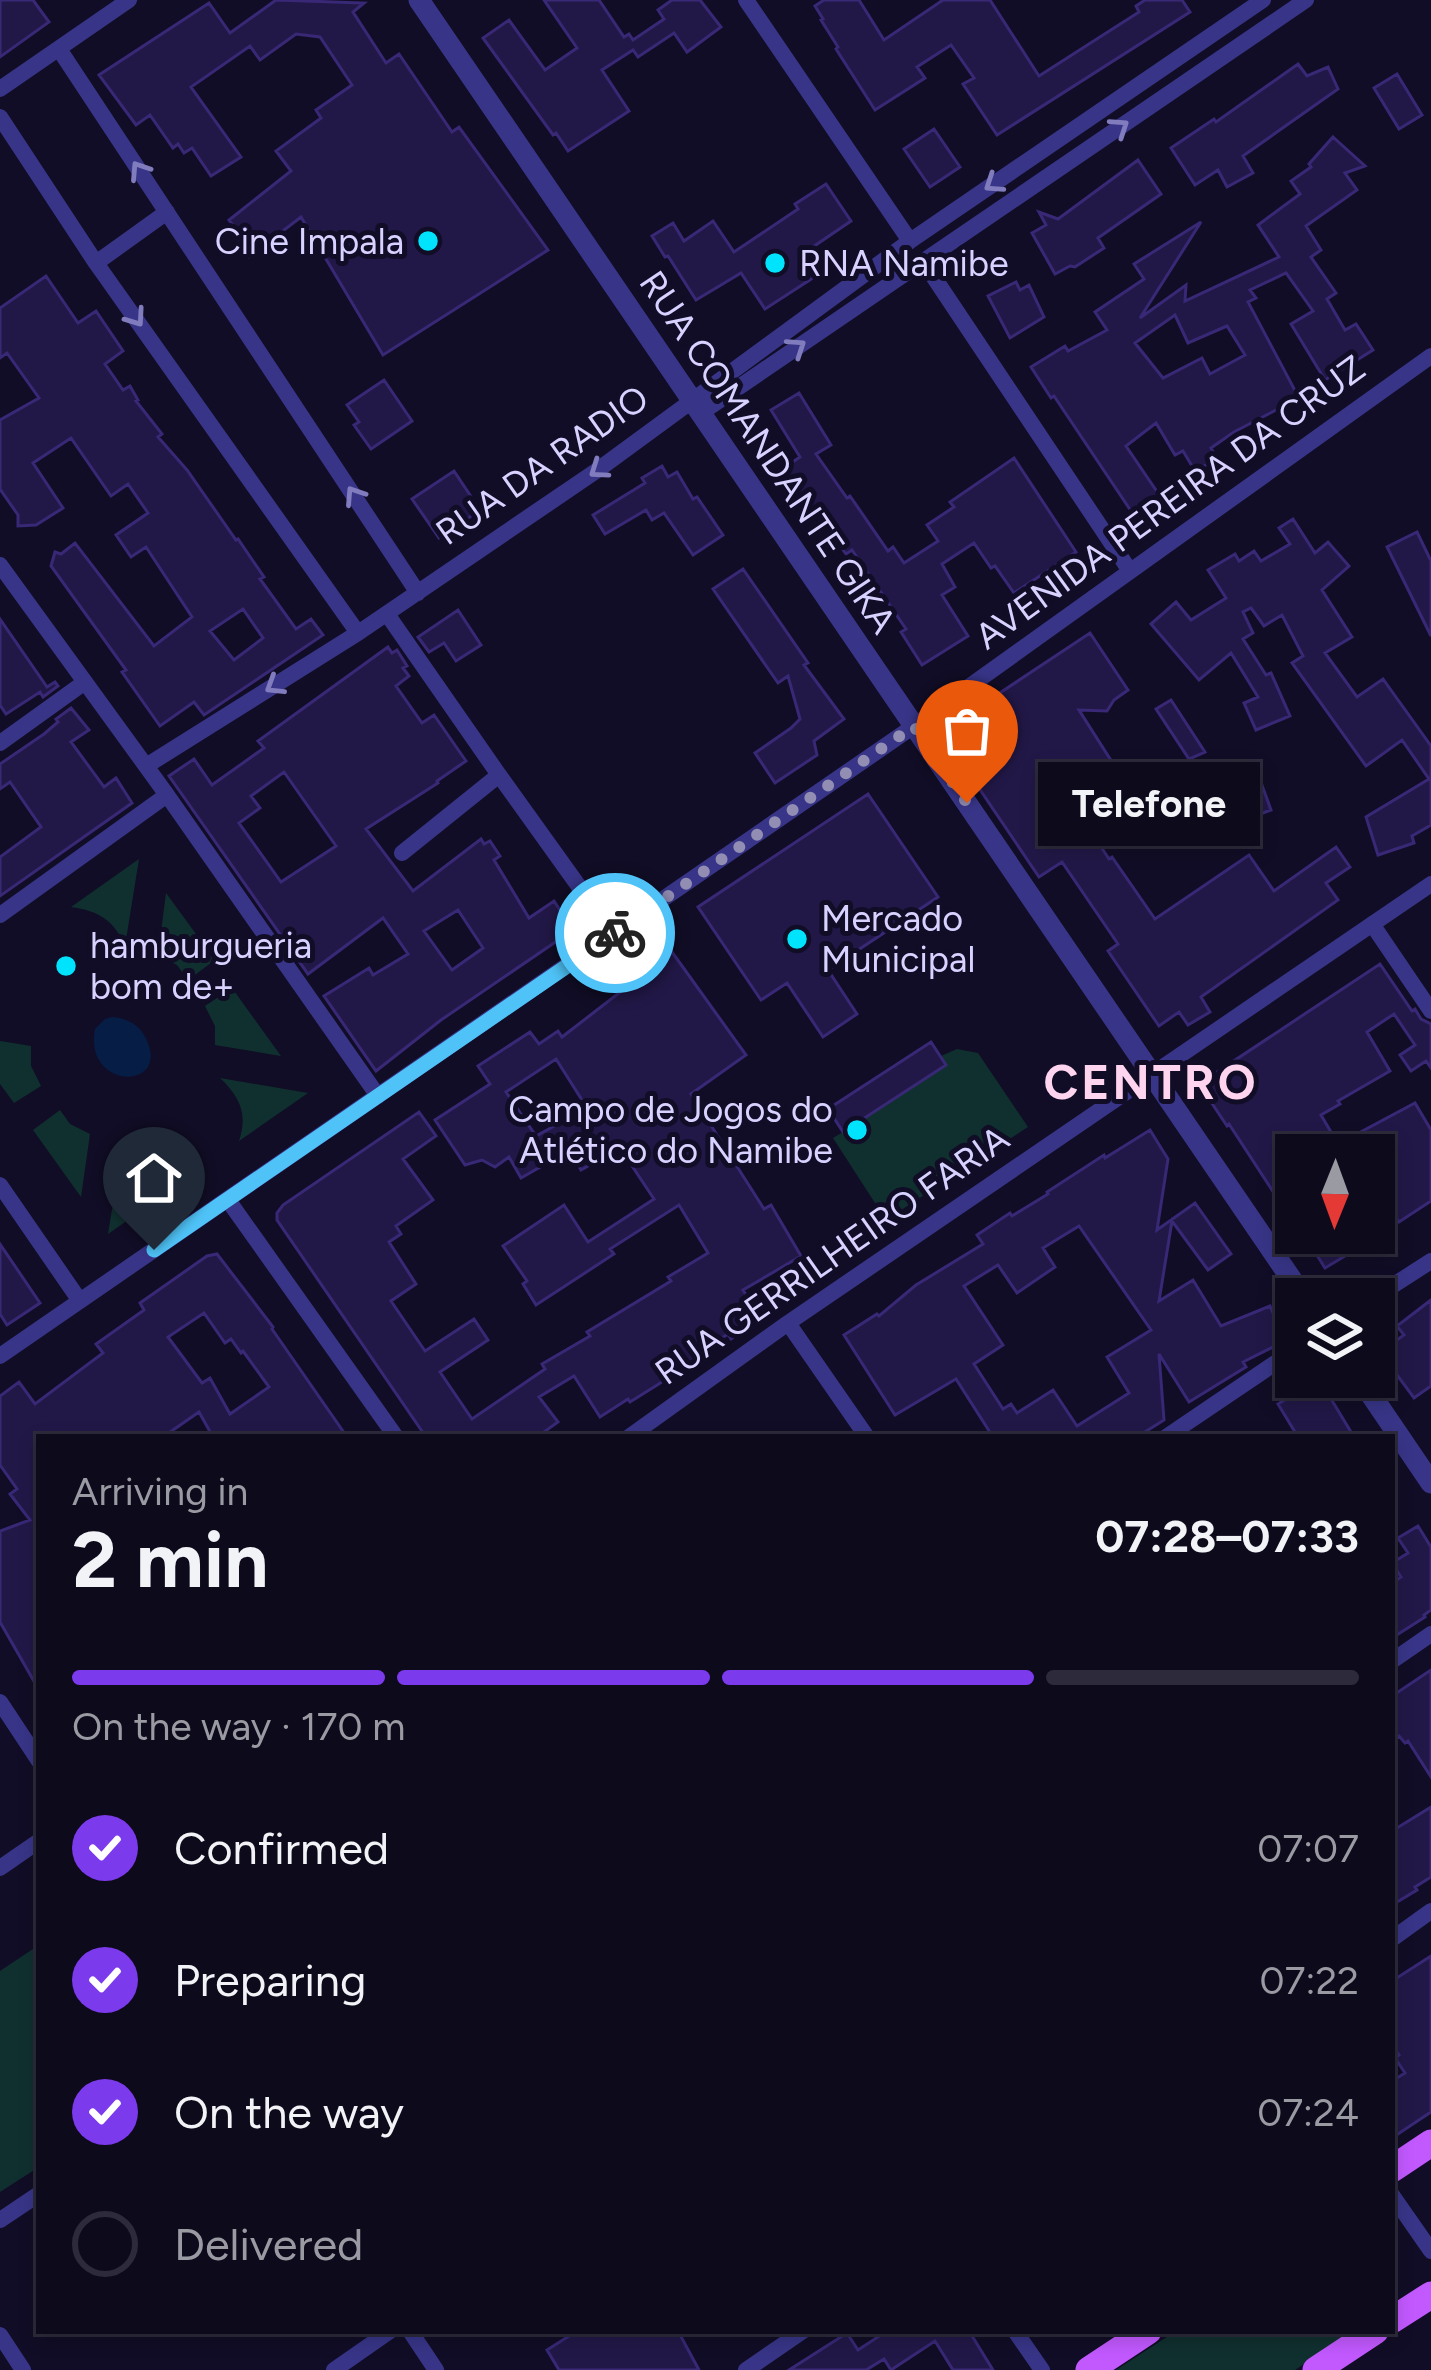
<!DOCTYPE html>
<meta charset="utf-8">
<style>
body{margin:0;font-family:Figtree,sans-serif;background:#161325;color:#f1f3f6;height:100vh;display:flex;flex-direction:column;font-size:45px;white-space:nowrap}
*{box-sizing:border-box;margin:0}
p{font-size:39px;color:#9a9aa3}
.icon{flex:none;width:66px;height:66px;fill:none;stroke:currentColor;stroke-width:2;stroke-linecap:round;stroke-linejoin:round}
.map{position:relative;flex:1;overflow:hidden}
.panel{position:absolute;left:36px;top:1434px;width:1359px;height:900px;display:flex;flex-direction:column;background:#0d0a1c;border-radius:0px;box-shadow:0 6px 18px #0003,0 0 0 3px #2d2b3b}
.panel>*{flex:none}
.needle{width:78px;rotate:181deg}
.fabs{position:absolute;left:1275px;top:1134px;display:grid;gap:24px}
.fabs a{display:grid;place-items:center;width:120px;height:120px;border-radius:0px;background:#0d0a1c;box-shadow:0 6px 18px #0003,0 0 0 3px #2d2b3b;font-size:60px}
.pin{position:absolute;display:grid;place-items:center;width:102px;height:102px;color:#fff;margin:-123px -51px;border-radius:50% 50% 50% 0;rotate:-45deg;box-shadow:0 0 12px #0007}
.pin .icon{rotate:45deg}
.courier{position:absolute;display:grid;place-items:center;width:120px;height:120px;margin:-60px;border:9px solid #4fc3f7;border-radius:50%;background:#fff;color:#222;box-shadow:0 3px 15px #0007}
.bubble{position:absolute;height:84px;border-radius:0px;background:#0d0a1c;box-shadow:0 6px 18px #0003,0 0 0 3px #2d2b3b;font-size:39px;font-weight:700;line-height:84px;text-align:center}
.overview em{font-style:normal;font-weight:700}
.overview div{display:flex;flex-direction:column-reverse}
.overview{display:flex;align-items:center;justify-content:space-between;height:204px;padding:0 36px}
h1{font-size:78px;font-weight:700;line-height:90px}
.bar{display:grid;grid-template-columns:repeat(4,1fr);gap:18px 12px;align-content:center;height:144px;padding:0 36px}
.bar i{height:15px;border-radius:9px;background:#2d2b3b}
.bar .selected{background:#7c3aed}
.bar p{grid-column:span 4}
ol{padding:0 36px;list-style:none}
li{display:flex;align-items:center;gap:36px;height:132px}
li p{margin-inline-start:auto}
li .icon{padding:12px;border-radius:50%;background:#7c3aed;color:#fff;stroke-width:4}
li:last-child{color:#9a9aa3}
li i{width:66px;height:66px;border:6px solid #2d2b3b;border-radius:50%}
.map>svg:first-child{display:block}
.green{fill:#10302f}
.water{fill:#061d46}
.building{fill:#221848;stroke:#382876;stroke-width:3;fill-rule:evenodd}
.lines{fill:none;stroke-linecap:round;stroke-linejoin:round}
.minor{stroke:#383588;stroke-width:16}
.tertiary{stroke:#383588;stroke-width:21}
.primary{stroke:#c259ff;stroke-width:27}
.oneway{stroke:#807cbe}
.done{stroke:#928db3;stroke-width:12;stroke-dasharray:0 21.6}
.route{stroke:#4fc3f7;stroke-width:15}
.poi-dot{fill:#00e3fd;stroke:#110d26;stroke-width:4.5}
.labels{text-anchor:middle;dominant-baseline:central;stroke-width:10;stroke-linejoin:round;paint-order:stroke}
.poi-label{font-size:36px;fill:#d7d2ff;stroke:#110d26;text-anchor:start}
.street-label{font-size:36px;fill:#d7d2ff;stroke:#110d26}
.district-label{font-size:48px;font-weight:bold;letter-spacing:3px;fill:#ffd4ef;stroke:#110d26}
</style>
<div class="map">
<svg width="1431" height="2370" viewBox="0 0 1431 2370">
<rect width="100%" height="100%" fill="#110d26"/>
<path class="green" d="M139,859L125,946C114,920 99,911 71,907Z
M166,893L215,960L188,980L177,965L158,955Z
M232,988L281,1056L215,1045V1026L205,1006Z
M0,1041L31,1046V1066L41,1086L14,1103L0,1084Z
M931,1042L941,1056L957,1049L978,1053L1028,1127L886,1220L833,1138L843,1132L828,1109Z
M220,1078L308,1093L239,1141C248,1114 240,1097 220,1078Z
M60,1110L70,1124L90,1134L81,1197L33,1130Z
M122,1148C134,1174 148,1183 177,1186L108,1234Z
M39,1945V2167L0,2192V1971Z
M1176,2331H1355L1295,2370H1116Z"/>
<path class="water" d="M112,1017C125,1018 137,1023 144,1035C176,1090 83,1093 95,1029L105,1019Z"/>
<path class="building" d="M0,0H33L49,22L0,57Z
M276,0L364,3L353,12L386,63L399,54L452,132L459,127L548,250L383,355L301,217L249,257L238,243L243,238L229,220L291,171L276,151L321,118L316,110L352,85L320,37L296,34L260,60L250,46L191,87L241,157L211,176L192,148L184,153L178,144L173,148L150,115L136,125L99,75L209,3L230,33Z
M544,0H599L624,37L629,34L633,40L664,19L658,10L672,0H700L721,27L687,52L674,33L638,57L633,50L602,70L629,111L568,151L556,133L553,135L483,38L509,20L545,70L577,48Z
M824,0H859L884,40L943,0H990L1039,76L1139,12L1136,6L1145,0H1182L1190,12L997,135L963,84L974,78L951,45L917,67L925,78L875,110L836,49L838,47L821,20L823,19L815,6Z
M1298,64L1307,76L1328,67L1338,89L1243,156L1253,173L1227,187L1218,170L1195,185L1171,148L1214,119L1216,122Z
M1397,74L1422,115L1399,129L1374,88Z
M934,129L960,167L930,187L904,149Z
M1333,137L1365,166L1345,173L1357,190L1306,226L1321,250L1311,257L1336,293L1327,299L1345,330L1356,324L1373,350L1325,380L1291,324L1313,311L1286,273L1250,290L1256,298L1248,302L1299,398L1234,432L1211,448L1217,459L1195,471L1183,451L1175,455L1156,423L1126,446L1160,496L1133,514L1054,396L1051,398L1031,367L1065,346L1068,351L1107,330L1095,312L1144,279L1134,264L1201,222L1140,318L1186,285L1185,301L1279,257L1258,225L1300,194L1291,181L1311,167L1309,164ZM1175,315L1188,343L1227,326L1245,355L1210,374L1202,358L1163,378L1135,343Z
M1138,160L1161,194L1098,238L1104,248L1075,267L1070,266L1055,274L1032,233L1046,225L1039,212L1058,219Z
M826,184L851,221L807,251L822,272L765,309L741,273L696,300L668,256L665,257L652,236L673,223L684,241L713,221L734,252L798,209L795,204Z
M46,276L78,323L96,311L123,351L105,364L123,390L130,386L138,400L136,401L162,434L158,437L187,470L236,540L238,539L264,577L260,579L296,629L311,619L323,635L204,715L194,702L160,726L122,672L126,670L51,566L55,552L61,554L75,543L154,646L192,617L146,547L131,557L116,535L148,513L128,484L111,496L71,438L33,463L63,508L36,525L18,526V515L0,489V420L39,398L7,353L0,358V308ZM243,609L263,638L234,660L210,631Z
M1016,282L1020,290L1029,285L1044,317L1010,338L988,296Z
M384,380L412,421L371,449L354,425L359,422L347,405Z
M799,393L831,445L816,454L847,498L850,496L888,551L893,547L904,563L938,541L927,525L954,507L950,502L1014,458L1076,552L1014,593L995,566L991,568L974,543L942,564L955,587L942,595L968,636L922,665L901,632L906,629L852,550L846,554L811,504L808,506L782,469L800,457L771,410Z
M662,466L668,477L677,472L693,499L697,497L723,535L693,555L664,513L652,520L646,510L605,534L593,515L645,483L642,478Z
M454,471L480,510L439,538L412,499Z
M1293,519L1315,553L1328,542L1349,566L1322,590L1352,637L1325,653L1357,697L1383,679L1431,746V825L1412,836L1414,843L1378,855L1366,817L1429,779L1402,740L1366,766L1292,663L1303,656L1282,615L1264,626L1251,608L1243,612L1253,633L1243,639L1266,675L1271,673L1290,716L1256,730L1244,703L1258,697L1231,653L1199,680L1151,624L1176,602L1191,620L1226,598L1208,570L1235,554L1239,561L1254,551L1261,561L1290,544L1279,528Z
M1417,532L1431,561V636L1387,547Z
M743,569L808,663L804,665L844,719L814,741L817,755L775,783L755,753L791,728L800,719L788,676L778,683L713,589Z
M458,610L481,645L456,661L444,643L429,652L418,637Z
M0,619L47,687L55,682L58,686L43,697L40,692L6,714L0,705Z
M1090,633L1128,690L1114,700L1107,711L1079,710L1133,795L1086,824L1109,859L1112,857L1155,919L1249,855L1274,891L1336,847L1350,867L1326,883L1338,900L1201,997L1210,1012L1188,1025L1179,1012L1159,1026L1108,951L1118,944L1062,862L1039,877L941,732Z
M388,647L392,653L397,650L407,666L403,668L409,676L396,686L422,723L434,715L466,761L437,781L438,783L366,829L413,891L481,839L484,844L490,841L500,856L494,860L529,918L554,901L573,930L441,1020L376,1071L324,996L369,968L373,975L408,954L383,918L308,974L169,776L194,759L212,785L264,748L258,741ZM284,772L336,846L281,882L239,823L260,808L251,796ZM458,910L483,948L452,970L424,931Z
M1171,700L1205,752L1189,759L1156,709Z
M71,708L89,730L71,742L104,787L116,778L132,803L0,896V857L41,827L10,782L0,789V764L44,734L58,722L56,719Z
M1255,766L1271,810L1252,817L1235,772Z
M868,794L938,897L828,970L857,1014L823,1037L787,983L761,1000L698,907Z
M672,952L746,1055L691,1094L764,1209L771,1205L801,1256L743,1290L762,1320L731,1339L728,1334L694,1356L697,1360L630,1402L628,1399L600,1417L574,1376L539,1397L558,1422L537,1437H426L277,1220V1213L283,1205L419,1112L436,1136L403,1159L433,1200L396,1226L401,1234L389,1242L416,1284L391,1301L425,1351L474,1319L488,1340L440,1372L472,1419L545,1369L542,1364L590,1336L587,1332L671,1281L668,1277L708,1253L679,1205L610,1249L614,1254L536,1305L523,1284L527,1281L503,1246L564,1205L588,1242L654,1199L620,1148L581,1170L570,1150L521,1178L509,1157L495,1167L482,1160L465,1165L435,1120L490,1084L478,1066L530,1032L539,1044L558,1031L562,1037ZM556,1059L587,1108L536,1136L506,1092Z
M1380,964L1412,1011L1415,1009L1421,1019L1431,1024V1068L1426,1061L1411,1071L1400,1055L1415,1045L1394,1014L1367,1032L1390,1071L1338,1101L1340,1104L1321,1115L1338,1144L1415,1103L1431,1130V1201L1399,1222L1387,1204L1374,1212V1155H1296V1227L1229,1124L1227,1126L1199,1084Z
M931,1042L946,1065L843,1132L828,1109Z
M1150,1130L1168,1159L1157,1230L1195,1203L1231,1254L1208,1270L1172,1221L1159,1301L1193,1280L1221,1326L1270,1306L1285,1341L1243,1362L1246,1367L1189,1402L1159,1354L1164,1420L1137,1437H993L956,1379L895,1415L844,1335L877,1314L879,1316L916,1285L983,1244L977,1235L1010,1213L1012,1216L1048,1194L1047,1192L1104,1155L1105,1158ZM1079,1226L1151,1330L1107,1357L1129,1393L1077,1426L1053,1390L1017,1413L1011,1404L1003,1409L974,1364L1003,1345L964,1286L998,1265L1017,1293L1055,1267L1043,1248Z
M1303,1233H1331L1345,1256L1325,1268Z
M0,1244L40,1303L7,1325L0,1314Z
M217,1254L273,1327L272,1329L347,1437H213L199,1412L163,1437H39V1690L0,1622V1531L30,1520L10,1494L17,1489L0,1465V1396L19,1382L35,1404L103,1353L96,1344L144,1310L140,1303L207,1256ZM204,1313L225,1343L231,1339L241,1353L243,1351L269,1387L230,1414L210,1378L202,1383L168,1337Z
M1431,1300V1386L1414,1398L1380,1352L1404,1335L1397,1326Z
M1319,1379L1354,1437H1298L1278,1404Z
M1418,1526L1431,1547V1610L1424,1615L1425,1617L1392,1638V1583L1401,1577L1392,1563L1408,1553L1398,1538Z
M1431,1670V1777L1408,1741L1405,1743L1399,1736L1392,1741V1696Z
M1431,1807V1877L1415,1887L1417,1890L1392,1905V1831Z
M1431,1956V2112L1392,2138V2081L1405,2073L1395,2058L1399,2055L1392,2045V1981Z
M577,2331H678L699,2370H559L547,2350Z
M887,2331H969L993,2370H953L935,2341L891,2370L884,2359L866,2370H789L847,2333L858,2350Z"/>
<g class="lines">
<path class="minor" d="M746,0L910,241
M59,49L418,593
M0,89L129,0
M0,117L96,263L358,633
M923,261L1130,571
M96,263L167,212
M701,413L1306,0
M0,565L167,795
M387,614L499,775L402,853
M0,743L85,682
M146,766L358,633L599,469L910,241L1263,0
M499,775L613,934
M0,915L167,795L378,1096
M1372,924L1431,1011
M0,1185L80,1301
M228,1200L396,1437
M1372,1299L1431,1261
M788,1323L867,1437
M0,1356L914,726L1431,356
M629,1437L788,1323L1431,884
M1166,1437L1296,1349
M1392,1661L1431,1634
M0,1702L39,1761
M0,1868L39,1841
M1392,1939L1431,1911
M1392,2195L1431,2251
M0,2220L39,2194
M410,2331L436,2370
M1015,2331L1042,2370
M0,2335L23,2370
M334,2370L390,2331
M746,2370L803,2331"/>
<path class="tertiary" d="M419,0L1305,1299
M1359,1377L1431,1483"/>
<path class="primary" d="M1392,2169L1431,2143
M1392,2320L1431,2295
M1089,2370L1148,2331
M1316,2370L1375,2331"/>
</g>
<defs><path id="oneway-chevron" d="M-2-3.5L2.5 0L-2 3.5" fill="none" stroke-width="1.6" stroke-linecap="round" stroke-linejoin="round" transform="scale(3)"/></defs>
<g class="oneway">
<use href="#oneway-chevron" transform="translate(1120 127) rotate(-34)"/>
<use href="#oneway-chevron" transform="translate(139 170) rotate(-123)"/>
<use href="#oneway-chevron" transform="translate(993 184) rotate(146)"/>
<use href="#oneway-chevron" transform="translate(136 318) rotate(55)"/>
<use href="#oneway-chevron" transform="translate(797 347) rotate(-34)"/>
<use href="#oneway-chevron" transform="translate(598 470) rotate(145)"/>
<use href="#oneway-chevron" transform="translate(354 495) rotate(-123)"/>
<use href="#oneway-chevron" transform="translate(274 686) rotate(148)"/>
</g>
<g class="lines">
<path class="done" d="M615,933L914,726L967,803"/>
<path class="route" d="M154,1250L615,933"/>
</g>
<g class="poi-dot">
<circle cx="428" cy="241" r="12"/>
<circle cx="775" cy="263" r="12"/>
<circle cx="797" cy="939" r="12"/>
<circle cx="66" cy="966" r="12"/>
<circle cx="857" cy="1130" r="12"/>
</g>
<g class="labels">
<g class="poi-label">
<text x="404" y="241" text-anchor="end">Cine Impala</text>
<text x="799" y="263">RNA Namibe</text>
<text x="821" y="918">Mercado<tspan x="821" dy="41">Municipal</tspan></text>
<text x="90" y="945">hamburgueria<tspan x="90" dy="41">bom de+</tspan></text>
<text x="833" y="1109" text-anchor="end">Campo de Jogos do<tspan x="833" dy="41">Atlético do Namibe</tspan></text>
</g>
<g class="street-label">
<text transform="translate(768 452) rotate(56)">RUA COMANDANTE GIKA</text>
<text transform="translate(542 465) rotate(-35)">RUA DA RADIO</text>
<text transform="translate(1170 502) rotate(-36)">AVENIDA PEREIRA DA CRUZ</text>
<text transform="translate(832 1255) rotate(-35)">RUA GERRILHEIRO FARIA</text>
</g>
<g class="district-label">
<text x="1151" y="1082">CENTRO</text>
</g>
</g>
</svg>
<div class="fabs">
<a><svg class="needle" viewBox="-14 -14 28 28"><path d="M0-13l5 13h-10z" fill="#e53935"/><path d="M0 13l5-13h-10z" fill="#9a9aa3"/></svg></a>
<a><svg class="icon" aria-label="layers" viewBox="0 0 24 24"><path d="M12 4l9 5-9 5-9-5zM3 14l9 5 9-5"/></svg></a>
</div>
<div class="pin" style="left:967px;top:803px;background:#ea580c"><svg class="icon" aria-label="bag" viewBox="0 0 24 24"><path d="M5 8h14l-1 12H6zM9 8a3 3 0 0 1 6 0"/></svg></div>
<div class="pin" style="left:154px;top:1250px;background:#1f2937"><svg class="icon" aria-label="home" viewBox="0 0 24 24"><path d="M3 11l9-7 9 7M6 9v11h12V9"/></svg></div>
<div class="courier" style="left:615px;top:933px"><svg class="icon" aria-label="bike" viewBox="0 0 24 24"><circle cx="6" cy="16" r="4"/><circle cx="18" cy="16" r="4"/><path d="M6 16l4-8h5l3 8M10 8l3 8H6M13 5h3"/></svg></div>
<div class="bubble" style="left:1038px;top:762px;width:222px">Telefone</div>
<section class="panel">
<div class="overview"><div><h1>2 min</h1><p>Arriving in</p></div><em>07:28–07:33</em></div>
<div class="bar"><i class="selected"></i><i class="selected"></i><i class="selected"></i><i></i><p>On the way · 170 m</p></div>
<ol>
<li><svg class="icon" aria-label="check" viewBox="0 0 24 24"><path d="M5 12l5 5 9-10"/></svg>Confirmed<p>07:07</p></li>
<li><svg class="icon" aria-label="check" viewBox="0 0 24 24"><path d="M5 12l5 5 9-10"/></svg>Preparing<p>07:22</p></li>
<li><svg class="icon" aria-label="check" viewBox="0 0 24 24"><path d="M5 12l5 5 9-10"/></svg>On the way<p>07:24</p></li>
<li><i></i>Delivered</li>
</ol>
</section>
</div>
